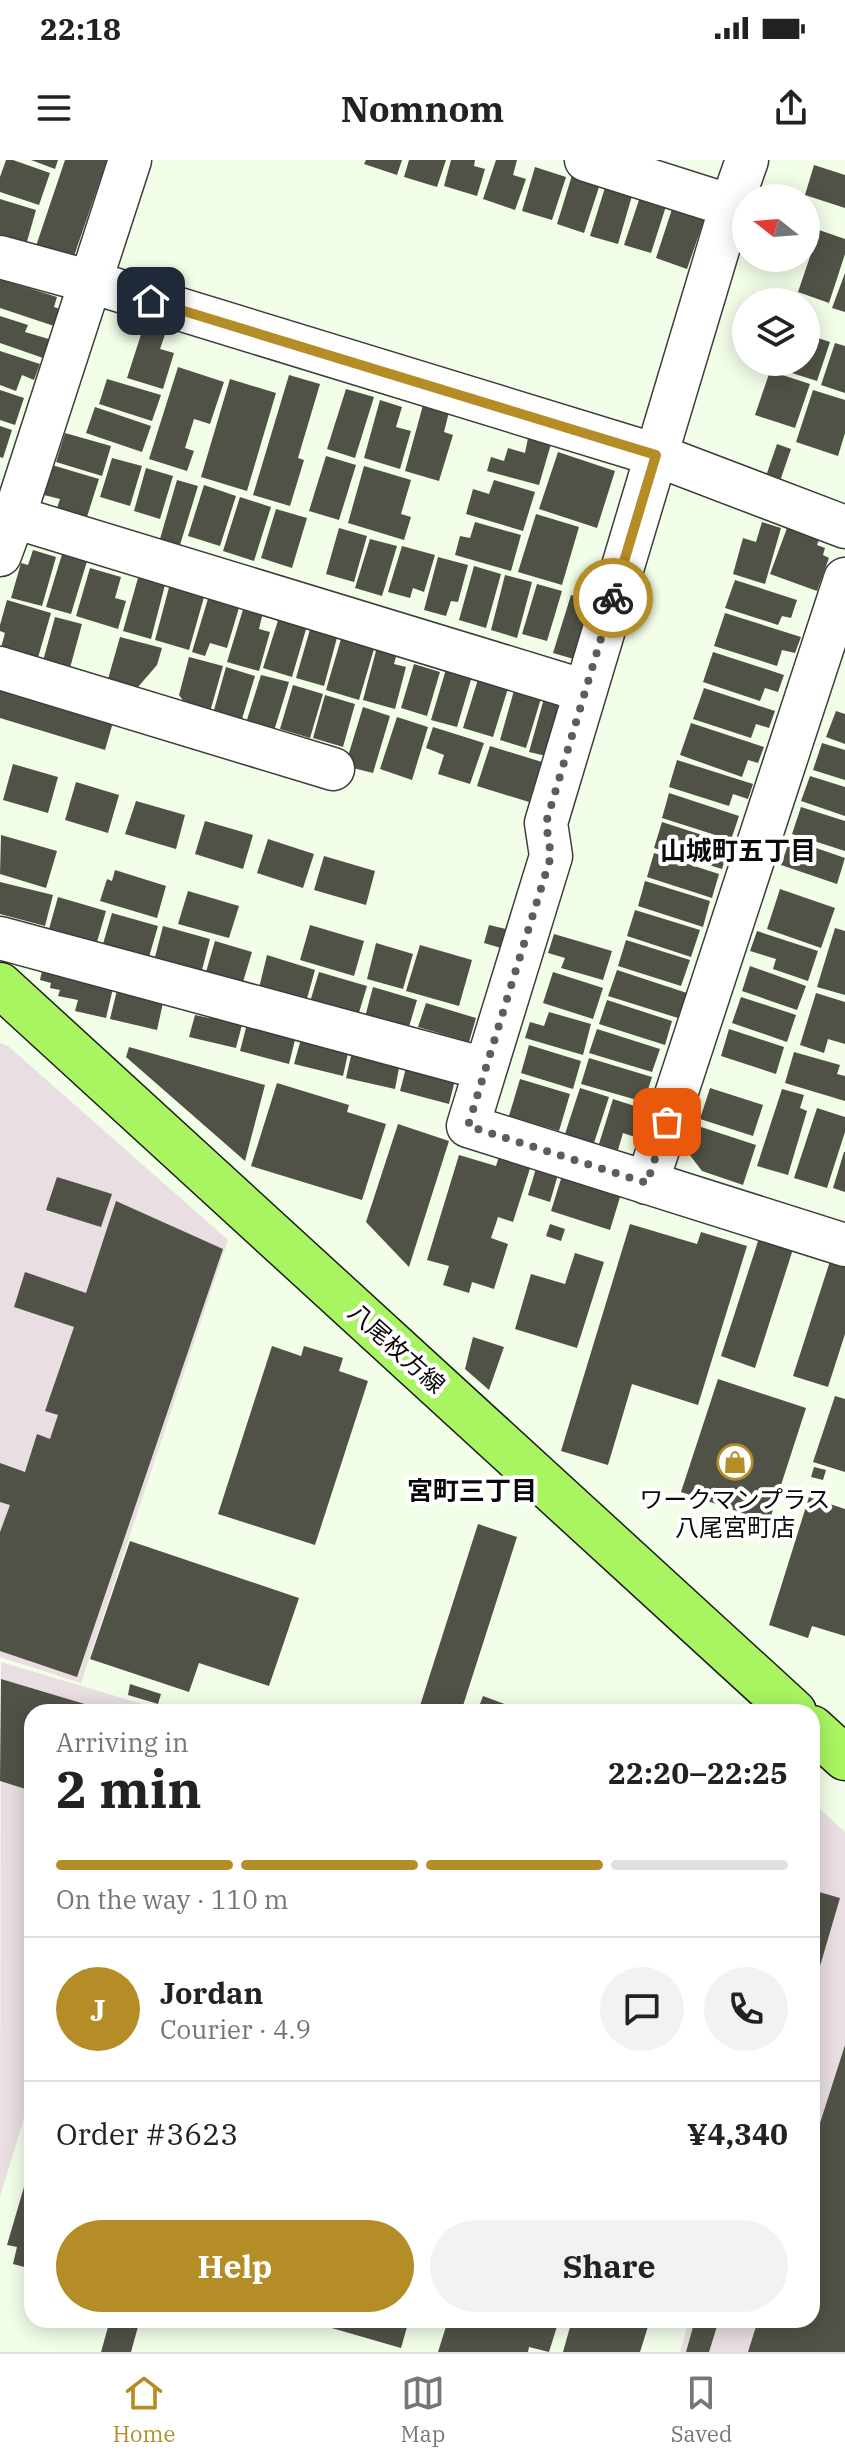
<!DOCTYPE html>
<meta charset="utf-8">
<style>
body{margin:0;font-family:"IBM Plex Serif","Noto Sans JP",serif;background:#f2f2f2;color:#222;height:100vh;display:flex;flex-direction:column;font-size:30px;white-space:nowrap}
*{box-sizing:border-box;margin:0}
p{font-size:26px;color:#767676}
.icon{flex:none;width:44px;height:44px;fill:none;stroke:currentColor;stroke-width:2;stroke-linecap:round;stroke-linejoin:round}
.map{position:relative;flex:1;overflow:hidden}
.side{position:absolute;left:24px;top:1544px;width:796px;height:624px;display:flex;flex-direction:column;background:#fff;border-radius:24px;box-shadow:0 4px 20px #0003}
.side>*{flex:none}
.needle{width:52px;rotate:287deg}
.controls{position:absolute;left:732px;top:24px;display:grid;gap:16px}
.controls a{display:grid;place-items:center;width:88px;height:88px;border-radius:50%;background:#fff;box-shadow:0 4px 20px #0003;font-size:40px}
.pin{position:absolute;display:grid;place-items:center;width:68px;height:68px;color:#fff;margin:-34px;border-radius:16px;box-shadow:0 4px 12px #0006}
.courier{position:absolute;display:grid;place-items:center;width:80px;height:80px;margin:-40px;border:6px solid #b58d27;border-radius:50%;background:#fff;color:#222;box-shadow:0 2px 10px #0007}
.overview em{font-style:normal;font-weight:700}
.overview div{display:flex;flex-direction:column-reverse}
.overview{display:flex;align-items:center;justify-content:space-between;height:136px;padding:0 32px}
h1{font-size:52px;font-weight:700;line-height:60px}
.bar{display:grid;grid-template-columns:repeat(4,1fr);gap:12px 8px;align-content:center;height:96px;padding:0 32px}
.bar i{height:10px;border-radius:6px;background:#e0e0e0}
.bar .current{background:#b58d27}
.bar p{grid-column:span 4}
.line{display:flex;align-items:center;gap:20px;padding:0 32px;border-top:2px solid #e0e0e0}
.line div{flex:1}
.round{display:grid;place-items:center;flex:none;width:84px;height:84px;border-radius:42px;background:#f2f2f2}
.primary-button{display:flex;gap:16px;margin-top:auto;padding:16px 32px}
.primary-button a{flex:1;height:92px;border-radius:48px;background:#b58d27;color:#fff;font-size:32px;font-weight:700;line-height:92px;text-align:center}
.primary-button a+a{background:#f2f2f2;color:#222}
.status{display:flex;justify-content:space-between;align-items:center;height:56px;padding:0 40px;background:#fff;direction:ltr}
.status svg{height:22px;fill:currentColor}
header{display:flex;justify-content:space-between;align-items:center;height:104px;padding:0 32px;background:#fff;font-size:36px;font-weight:700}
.menu{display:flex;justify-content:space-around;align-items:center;height:112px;border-top:2px solid #e0e0e0;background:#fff;font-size:22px;color:#767676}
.menu a{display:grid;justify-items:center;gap:4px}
.menu .current{color:#b58d27}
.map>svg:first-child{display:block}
.industrial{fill:#e9dee2}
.building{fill:#515247}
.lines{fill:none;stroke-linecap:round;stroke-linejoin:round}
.minor-casing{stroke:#3d3d3d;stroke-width:45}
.primary-casing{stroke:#1b1b1b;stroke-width:47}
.minor{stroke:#fff;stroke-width:42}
.primary{stroke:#a8f561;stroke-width:44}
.done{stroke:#5b5f58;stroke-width:8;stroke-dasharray:0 14.4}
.route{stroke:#b58d27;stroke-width:10}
.labels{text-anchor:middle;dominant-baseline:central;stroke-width:8;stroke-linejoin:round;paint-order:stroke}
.street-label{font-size:24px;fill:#0a0a0a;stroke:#fff}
.poi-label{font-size:24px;fill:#0a0a0a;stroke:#fff}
.neighbourhood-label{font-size:26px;font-weight:bold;fill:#0a0a0a;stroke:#fff}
</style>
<div class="status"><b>22:18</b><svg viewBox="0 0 49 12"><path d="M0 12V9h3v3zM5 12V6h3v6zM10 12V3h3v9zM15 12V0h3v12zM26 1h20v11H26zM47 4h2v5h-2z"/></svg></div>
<header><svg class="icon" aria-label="menu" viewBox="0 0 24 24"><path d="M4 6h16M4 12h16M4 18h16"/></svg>Nomnom<svg class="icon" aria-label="share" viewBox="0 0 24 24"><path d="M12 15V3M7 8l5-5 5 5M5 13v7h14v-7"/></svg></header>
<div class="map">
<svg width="845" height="2192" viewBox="0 0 845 2192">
<rect width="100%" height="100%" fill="#f2fee8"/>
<path class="industrial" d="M0,883L8,886L228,1080L81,1523L0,1497Z
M1,1502L149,1546L147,1552H32V1932L0,2037Z
M812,1642L845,1672V2192H680L689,2160H812Z"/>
<path class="building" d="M6,0H13L50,13L39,45L0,32V17Z
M31,0H58L55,9Z
M65,0H107L73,99L36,86Z
M366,0H402L397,15L364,4Z
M409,0H446L437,27L404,17Z
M451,0H475L474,6L485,9L477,36L444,26Z
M496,0H517L513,15L526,19L515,50L483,39Z
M814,5L845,15V48L805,35Z
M535,7L566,17L552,60L522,51Z
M573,12L601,21L584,73L557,64Z
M607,21L634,29L618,84L590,76Z
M642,31L668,40L651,93L624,85Z
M0,39L36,50L26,85L0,77Z
M674,43L706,54L687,109L656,98Z
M819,70L845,79V94L829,143L798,132Z
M845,113V152L832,148Z
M0,119L57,137L54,147L63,150L57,167L0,148Z
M0,156L28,165L25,172L52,180L46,199L0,183Z
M146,159L168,166L160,189L174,193L163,229L127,218Z
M806,174L830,182L817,221L776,208L778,202H806Z
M835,183L845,186V233L821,225Z
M0,191L40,204L34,220L22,215L16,231L0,225Z
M178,207L224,222L210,264L194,259L185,288L194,291L187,311L149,299Z
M770,211L810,224L795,268L755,255Z
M289,215L320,224L298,298L304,300L290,346L253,335Z
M107,219L161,235L152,261L99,244Z
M230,219L276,233L247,331L201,317Z
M346,229L374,237L355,298L327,289Z
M0,230L24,238L15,265L0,260Z
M813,230L845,240V273L838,296L796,282Z
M380,240L402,247L396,267L411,271L400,309L364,298Z
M423,245L449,252L444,272L453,275L439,321L405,311Z
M95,247L151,266L142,292L86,273Z
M0,266L12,270L3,298L0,297Z
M65,273L111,286L102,316L56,302Z
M528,278L551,284L539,325L487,311L491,297L504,301L508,288L525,293Z
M777,284L791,289L780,321L766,316Z
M558,292L615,311L597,368L539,349Z
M326,296L356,305L339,360L309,351Z
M112,298L142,306L130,346L100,337Z
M52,305L99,319L86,360L56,351L60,339L44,335Z
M364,306L411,320L401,354L411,357L404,380L348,363Z
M146,308L173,316L160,359L134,351Z
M177,320L198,326L180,385L160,379Z
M494,320L535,332L523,371L466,354L473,329L489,334Z
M204,325L236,336L220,386L188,376Z
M240,337L271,347L254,401L223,391Z
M276,349L307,358L292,408L261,398Z
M536,354L579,367L562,425L518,412Z
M475,362L521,375L511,411L455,395L460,376L470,378Z
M762,362L781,368L765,424L733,414L743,378L756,382Z
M339,368L367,376L354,422L326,414Z
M787,368L819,380L817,385L825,388L823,395L829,398L817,431L770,414Z
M370,379L397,386L382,436L355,428Z
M402,386L435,395L424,432L413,428L410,438L388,432Z
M33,390L56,397L42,446L11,438L21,403L28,405Z
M63,391L88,398L71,454L46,447Z
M438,397L468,405L458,442L451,441L446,456L424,450Z
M474,406L501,414L486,468L459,460Z
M90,408L121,417L115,438L126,441L118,469L76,456Z
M505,415L532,422L517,478L491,470Z
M138,418L165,425L151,479L123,471Z
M171,420L206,430L189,490L155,480Z
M735,420L797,440L791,458L782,456L778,465L725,448Z
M537,424L562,431L547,481L522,474Z
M210,432L241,441L227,488L210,483L205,496L192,492Z
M571,435L594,442L577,500L553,493Z
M7,440L51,453L37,501L0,491L5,473L0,471V465Z
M245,443L264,448L259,469L270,472L259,511L227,502Z
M281,451L309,459L292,517L263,508Z
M725,453L801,477L795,493L782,490L777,506L714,486Z
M55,457L82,464L70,508L43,501Z
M311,466L338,474L324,526L296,518Z
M120,477L162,488L157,505L138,527L108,519Z
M341,479L374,489L359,540L326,530Z
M377,487L397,493L394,504L406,507L395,549L363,540Z
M713,492L784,515L778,532L765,528L760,541L703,522Z
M189,497L223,506L210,552L187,546L179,535Z
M414,504L440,512L427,556L401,548Z
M447,506L473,513L457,567L431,560Z
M226,507L255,516L242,559L214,550Z
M261,515L289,522L274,571L246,563Z
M479,516L509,525L493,577L463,568Z
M0,524L114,559L105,590L0,558Z
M293,525L323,534L310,578L280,569Z
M515,527L542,535L526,588L500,580Z
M704,528L775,551L769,568L756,564L751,578L693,559Z
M325,535L355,544L343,587L313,578Z
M545,535L571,542L555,598L529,592Z
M363,547L390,556L373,613L345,606Z
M836,551L845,554V584L826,577Z
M397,557L428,567L412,620L380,609Z
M691,563L764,587L758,603L748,600L742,617L680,595Z
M433,567L484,583L470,624L438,614L444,595L426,588Z
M822,583L845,590V620L813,610Z
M490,586L542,602L529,642L477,626Z
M677,600L753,624L748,639L733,634L729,646L669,627Z
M13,604L58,617L48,653L3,640Z
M810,616L845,627V656L801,641Z
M76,622L119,635L108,673L65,660Z
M669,633L739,656L731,680L662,658Z
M136,641L185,655L176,689L125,674Z
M801,647L845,661V691L792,674Z
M205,661L253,675L243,709L195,694Z
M662,662L730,684L722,709L654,688Z
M1,675L57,691L46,728L0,714Z
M268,679L314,694L303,728L257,713Z
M790,679L845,698L837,724L781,705Z
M654,693L719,714L712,738L647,717Z
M324,696L375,711L366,745L314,730Z
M115,710L166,726L157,758L100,741L107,719L112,721Z
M645,721L710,741L703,767L638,746Z
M0,722L53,735L45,766L0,754Z
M780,729L835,748L821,788L767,769Z
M188,731L239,746L229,778L178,764Z
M58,737L106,751L97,782L49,769Z
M635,750L700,770L691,797L627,776Z
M112,753L158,766L149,797L103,784Z
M310,765L364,781L354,816L300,800Z
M489,765L506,769L501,788L484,783Z
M163,766L210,779L202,810L155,797Z
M835,768L845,771V835L817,827Z
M757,771L818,791L808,821L773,809L776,799L750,791Z
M554,774L612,791L603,820L561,808L565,798L548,793Z
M626,780L690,800L681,826L618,806Z
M215,781L252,792L243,822L206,812Z
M376,783L413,794L403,829L367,819Z
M420,785L472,800L459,846L406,831Z
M267,795L315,810L306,842L259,828Z
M44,802L114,824L106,858L75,851L78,840L58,836L60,830L50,828L51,823L40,820Z
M750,806L806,826L797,850L742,831Z
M617,810L687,833L678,858L608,836Z
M319,812L367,826L358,856L310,842Z
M553,812L603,828L593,859L543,843Z
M118,826L139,830L138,837L163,843L157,870L110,859Z
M373,827L417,840L408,870L365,857Z
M816,833L845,842V884L828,879L824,893L800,885Z
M741,837L796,855L787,882L732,863Z
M607,840L672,861L665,885L599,864Z
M426,843L476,858L469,882L418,867Z
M211,849L244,857L236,888L189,877L195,855L209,858Z
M549,852L591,864L583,895L525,878L530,862L544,866Z
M248,860L297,872L289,904L240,891Z
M597,869L660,889L652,912L589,893Z
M729,869L784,887L776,914L721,896Z
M303,872L350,884L343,916L294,904Z
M529,885L581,901L573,929L521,913Z
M129,887L265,925L245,1001L126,897Z
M353,887L400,903L395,929L346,918Z
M794,892L840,905L837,914L845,916V941L785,923Z
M589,898L652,917L644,942L581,924Z
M407,904L456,916L449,944L400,931Z
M520,919L570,934L559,971L509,956Z
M277,923L349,945L347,952L386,964L362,1040L251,1006Z
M580,928L609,937L594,983L565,974Z
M710,928L763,945L753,976L700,959Z
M782,929L804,935L800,948L807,951L788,1015L757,1006Z
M613,939L647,950L638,978L623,973L618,990L599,984Z
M817,948L845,957V972L827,1028L794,1018Z
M398,964L449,981L409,1107L366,1062Z
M698,966L756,985L743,1025L702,1011L689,994Z
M501,990L533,999L513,1062L498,1057L491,1078L508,1084L494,1129L472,1122L469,1133L443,1125L449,1106L427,1100L459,995L496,1006Z
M844,992H845V1032L833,1028Z
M540,995L562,1001L550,1042L528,1035Z
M565,1006L624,1024L610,1070L551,1051Z
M57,1017L112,1034L101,1067L46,1050Z
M116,1041L223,1089L77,1517L0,1491V1372L10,1345L0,1342V1303L25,1312L37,1274L50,1279L58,1255L45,1251L74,1167L14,1147L25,1112L86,1133Z
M550,1064L565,1069L561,1081L546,1076Z
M630,1064L697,1084L701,1072L747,1086L698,1245L632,1224L608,1305L561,1291Z
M760,1075L794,1086L755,1208L721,1196Z
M575,1093L604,1102L577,1188L515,1169L531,1114L565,1124Z
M831,1098L845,1103V1174L828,1227L793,1216Z
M473,1177L504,1187L489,1230L465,1209Z
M272,1186L301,1196L304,1186L343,1198L339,1211L368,1221L315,1385L218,1354Z
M718,1219L806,1248L769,1362L681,1332Z
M835,1236L845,1239V1312L813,1302Z
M814,1307L826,1310L823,1320L811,1317Z
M809,1337L845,1349V1476L812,1466L808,1478L769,1465Z
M478,1364L517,1377L461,1552H418Z
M130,1381L299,1438L269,1526L199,1503L189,1532L90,1499Z
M1,1519L108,1551L32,1552V1631L0,1621Z
M130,1524L161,1534L158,1544L128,1535Z
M483,1536L526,1552H477Z
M812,1730L840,1738L813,1830H812Z
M845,1885V2192H748L758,2160H812V1988Z
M31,2003H32V2109L13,2104L17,2087L7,2085Z
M110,2160H126L139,2163L131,2192H101Z
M304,2160H409L401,2188Z
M448,2160H559L549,2192L529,2187L528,2192H438Z
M572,2160H650L640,2192H563Z
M695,2160H719L709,2192H686Z"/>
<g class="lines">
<defs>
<path id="minor" d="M586,0L731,46
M747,0L731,46L546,663L551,696L468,966L845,1085
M0,97L91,122L656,295L845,367
M14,357L585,531
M0,395L14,357L130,0
M0,508L333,609
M0,778L485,909
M647,1023L845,419"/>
<path id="primary" d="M0,825L794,1552
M812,1568L845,1598"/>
</defs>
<use href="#minor" class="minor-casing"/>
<use href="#primary" class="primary-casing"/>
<use href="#minor" class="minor"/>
<use href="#primary" class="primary"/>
</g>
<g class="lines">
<path class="done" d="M613,438L546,663L551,696L468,966L647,1023L667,962"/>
<path class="route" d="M151,141L656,295L613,438"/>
</g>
<defs>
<symbol id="shop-ring" viewBox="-11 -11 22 22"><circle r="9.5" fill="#fff" stroke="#b58d27" stroke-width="1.5"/><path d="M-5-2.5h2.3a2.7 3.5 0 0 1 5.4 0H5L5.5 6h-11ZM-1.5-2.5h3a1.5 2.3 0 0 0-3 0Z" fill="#b58d27"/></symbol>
</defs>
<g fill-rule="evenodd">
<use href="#shop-ring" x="715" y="1282" width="40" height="40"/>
</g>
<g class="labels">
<g class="street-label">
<text transform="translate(397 1188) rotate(42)">八尾枚方線</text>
</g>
<g class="poi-label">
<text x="735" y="1339">ワークマンプラス<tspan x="735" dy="28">八尾宮町店</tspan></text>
</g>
<g class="neighbourhood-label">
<text x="738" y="690">山城町五丁目</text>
<text x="472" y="1330">宮町三丁目</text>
</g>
</g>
</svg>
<div class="controls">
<a><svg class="needle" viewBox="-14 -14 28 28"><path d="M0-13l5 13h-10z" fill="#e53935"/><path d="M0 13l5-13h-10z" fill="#767676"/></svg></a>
<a><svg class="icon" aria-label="layers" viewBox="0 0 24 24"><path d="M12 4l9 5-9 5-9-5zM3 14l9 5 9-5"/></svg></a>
</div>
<div class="pin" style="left:667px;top:962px;background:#ea580c"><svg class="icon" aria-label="bag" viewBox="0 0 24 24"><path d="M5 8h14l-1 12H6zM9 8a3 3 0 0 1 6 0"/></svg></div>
<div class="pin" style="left:151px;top:141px;background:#1f2937"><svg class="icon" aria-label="home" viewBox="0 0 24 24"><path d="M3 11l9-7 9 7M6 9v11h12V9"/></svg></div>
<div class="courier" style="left:613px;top:438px"><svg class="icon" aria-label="bike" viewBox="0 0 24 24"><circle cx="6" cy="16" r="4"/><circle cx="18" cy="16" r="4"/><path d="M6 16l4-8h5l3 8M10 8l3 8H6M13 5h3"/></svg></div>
<section class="side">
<div class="overview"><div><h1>2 min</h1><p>Arriving in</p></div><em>22:20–22:25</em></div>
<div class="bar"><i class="current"></i><i class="current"></i><i class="current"></i><i></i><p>On the way · 110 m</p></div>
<div class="line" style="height:144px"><b class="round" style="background:#b58d27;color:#fff">J</b><div><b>Jordan</b><p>Courier · 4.9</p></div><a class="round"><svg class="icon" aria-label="chat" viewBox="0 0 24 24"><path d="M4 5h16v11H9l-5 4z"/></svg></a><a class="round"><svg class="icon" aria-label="phone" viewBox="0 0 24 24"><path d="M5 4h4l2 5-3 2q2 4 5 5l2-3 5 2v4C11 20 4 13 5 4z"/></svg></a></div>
<div class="line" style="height:104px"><div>Order #3623</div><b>¥4,340</b></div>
<div class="primary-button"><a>Help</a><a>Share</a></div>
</section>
</div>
<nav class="menu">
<a class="current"><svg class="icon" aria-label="home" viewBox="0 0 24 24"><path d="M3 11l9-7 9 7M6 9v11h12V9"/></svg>Home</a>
<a><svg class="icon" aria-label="map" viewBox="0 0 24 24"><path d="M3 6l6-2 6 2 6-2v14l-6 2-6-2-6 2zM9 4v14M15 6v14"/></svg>Map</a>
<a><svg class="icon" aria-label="saved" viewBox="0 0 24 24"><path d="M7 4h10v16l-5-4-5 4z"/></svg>Saved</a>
</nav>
